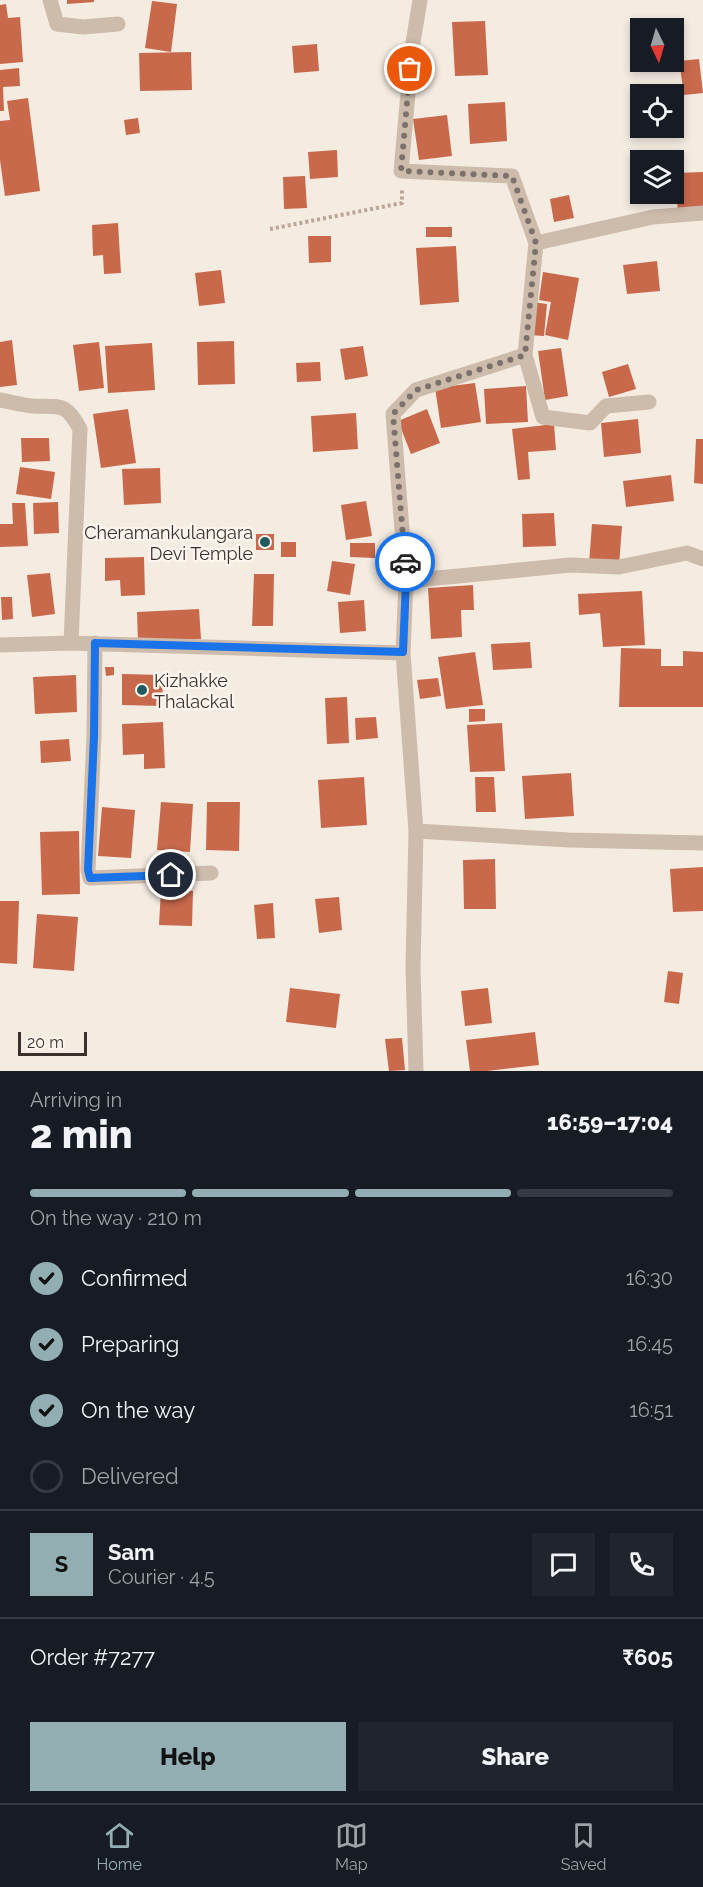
<!DOCTYPE html>
<meta charset="utf-8">
<style>
body{margin:0;font-family:Raleway,sans-serif;background:#20242c;color:#f1f3f6;height:100vh;display:flex;flex-direction:column;font-size:22px;white-space:nowrap}
*{box-sizing:border-box;margin:0}
p{font-size:20px;color:#9ea1a6}
.icon{flex:none;width:33px;height:33px;fill:none;stroke:currentColor;stroke-width:2;stroke-linecap:round;stroke-linejoin:round}
.map{position:relative;height:1071px;overflow:hidden}
.drawer{display:flex;flex-direction:column;background:#171b24;flex:1}
.drawer>*{flex:none}
.needle{width:39px;rotate:175deg}
.buttons{position:absolute;left:630px;top:18px;display:grid;gap:12px}
.buttons a{display:grid;place-items:center;width:54px;height:54px;border-radius:0px;background:#171b24;box-shadow:0 3px 9px #0003;font-size:30px}
.scale{position:absolute;left:18px;bottom:15px;width:69px;box-sizing:border-box;padding-left:6px;border:3px solid #3b302b;border-top:0;font-size:16px;line-height:21px;white-space:nowrap;color:#3b302b;-webkit-text-stroke:4px #fbf5ee;paint-order:stroke}
.pin{position:absolute;display:grid;place-items:center;width:51px;height:51px;color:#fff;margin:-26px;border:3px solid #fff;border-radius:50%;box-shadow:0 2px 6px #0007}
.courier{position:absolute;display:grid;place-items:center;width:60px;height:60px;margin:-30px;border:4px solid #1a73e8;border-radius:50%;background:#fff;color:#222;box-shadow:0 2px 8px #0007}
.overview em{font-style:normal;font-weight:800}
.overview div{display:flex;flex-direction:column-reverse}
.overview{display:flex;align-items:center;justify-content:space-between;height:102px;padding:0 30px}
h1{font-size:39px;font-weight:800;line-height:45px}
.bar{display:grid;grid-template-columns:repeat(4,1fr);gap:9px 6px;align-content:center;height:72px;padding:0 30px}
.bar i{height:8px;border-radius:4px;background:#363941}
.bar .current{background:#92aeb2}
.bar p{grid-column:span 4}
.line{display:flex;align-items:center;gap:15px;padding:0 30px;border-top:2px solid #363941}
.line div{flex:1}
.round{display:grid;place-items:center;flex:none;width:63px;height:63px;border-radius:0px;background:#20242c}
ol{padding:0 30px;list-style:none}
li{display:flex;align-items:center;gap:18px;height:66px}
li p{margin-inline-start:auto}
li .icon{padding:6px;border-radius:50%;background:#92aeb2;color:#111;stroke-width:4}
li:last-child{color:#9ea1a6}
li i{width:33px;height:33px;border:3px solid #363941;border-radius:50%}
.button{display:flex;gap:12px;margin-top:auto;padding:12px 30px}
.button a{flex:1;height:69px;border-radius:0px;background:#92aeb2;color:#111;font-size:24px;font-weight:800;line-height:69px;text-align:center}
.button a+a{background:#20242c;color:#f1f3f6}
.menu{display:flex;justify-content:space-around;align-items:center;height:84px;border-top:2px solid #363941;background:#171b24;font-size:16px;color:#9ea1a6}
.menu a{display:grid;justify-items:center;gap:3px}
.menu .current{color:#92aeb2}
.map>svg:first-child{display:block}
.building{fill:#c8694b}
.lines{fill:none;stroke-linecap:round;stroke-linejoin:round}
.path{stroke:#b9a596;stroke-width:4;stroke-dasharray:3 3;stroke-linecap:butt}
.minor{stroke:#cdbbac;stroke-width:15}
.done{stroke:#7c716b;stroke-width:6;stroke-dasharray:0 10.8}
.route{stroke:#1a73e8;stroke-width:8}
.poi-dot{fill:#1f5a5e;stroke:#fbf5ee;stroke-width:2}
.labels{text-anchor:middle;dominant-baseline:central;stroke-width:5;stroke-linejoin:round;paint-order:stroke}
.poi-label{font-size:18px;fill:#3b302b;stroke:#fbf5ee;text-anchor:end}
</style>
<div class="map">
<svg width="703" height="1071" viewBox="0 0 703 1071">
<rect width="100%" height="100%" fill="#f4ebe1"/>
<path class="building" d="M67,0H94V2L67,4Z
M152,1L177,4L171,52L145,48Z
M6,4L8,18L20,17L23,62L0,64V5Z
M485,21L488,75L455,76L452,22Z
M317,44L319,71L294,73L292,46Z
M191,52L192,90L140,91L139,53Z
M699,59L703,93L684,95L679,61Z
M19,68L20,86L3,87L4,111H0V70Z
M28,98L40,191L5,196L0,160V121L10,120L7,101Z
M505,102L507,141L470,144L468,104Z
M447,115L452,156L419,160L413,119Z
M138,118L140,133L126,135L124,120Z
M337,150L338,177L310,179L308,152Z
M703,172V211L678,213L675,173Z
M305,176L307,208L284,209L283,177Z
M569,195L574,218L554,222L550,199Z
M118,223L121,273L104,274L103,255L93,256L92,225Z
M426,227H452V237H426Z
M308,236H331V262L309,263Z
M456,246L459,302L420,305L416,248Z
M657,261L660,291L627,294L623,265Z
M221,270L225,303L199,306L195,273Z
M543,272L579,278L568,340L545,335L551,302L539,300Z
M532,302L547,304L544,336L529,335Z
M12,340L17,385L0,387V342Z
M234,341L235,384L198,385L197,342Z
M99,342L104,388L79,391L73,345Z
M152,343L155,390L108,393L105,346Z
M363,346L368,376L345,380L340,349Z
M561,348L568,396L545,400L538,351Z
M320,362L321,381L297,382L296,363Z
M628,364L636,389L609,397L602,372Z
M475,383L481,422L441,428L435,388Z
M526,386L528,422L486,424L484,389Z
M128,409L136,463L101,468L93,414Z
M427,409L440,443L411,454L398,421Z
M356,413L358,449L313,452L311,416Z
M638,419L641,453L604,457L601,423Z
M554,424L556,450L528,452L530,479L518,480L512,429Z
M21,438H49L50,461L22,462Z
M696,439H703V484L694,483Z
M20,467L55,472L51,499L16,494Z
M160,468L161,503L124,505L122,469Z
M671,475L674,501L626,507L623,481Z
M366,501L372,536L346,540L341,505Z
M58,502L59,533L34,534L33,503Z
M12,503H25L28,546L0,547V524H13Z
M554,513L556,546L523,547L522,514Z
M592,524L622,526L619,566L589,564Z
M256,534H274V550H256Z
M281,542H296V557H281Z
M350,543H375V558L350,557Z
M144,557L145,595L121,596L120,580L105,581V558Z
M332,561L355,564L350,595L327,591Z
M50,573L55,614L32,617L27,575Z
M254,574H274L273,626H252Z
M473,585L474,610H461L462,637L431,639L428,588Z
M642,591L645,645L603,647L600,613L579,615L578,594Z
M1,597H12L13,619L2,620Z
M364,600L366,631L340,633L338,602Z
M199,609L201,639L138,642L137,612Z
M530,642L532,668L493,670L491,644Z
M621,648L661,649V666H683V651L703,652V707H619Z
M475,652L483,705L446,709L438,657Z
M105,667H114V675L106,676Z
M122,674L163,675L162,706L122,705Z
M76,675L77,712L35,714L33,677Z
M438,678L441,696L420,699L417,680Z
M347,697L349,743L327,744L325,698Z
M469,709H485V721L469,722Z
M376,717L378,738L356,740L355,718Z
M163,722L165,768L144,769V754L123,755L122,724Z
M502,723L505,771L470,772L467,725Z
M69,739L71,761L41,763L40,741Z
M571,773L574,816L525,819L522,776Z
M364,777L367,825L321,828L318,780Z
M475,777H494L496,812H476Z
M161,802L193,804L190,852L157,850Z
M207,802H240L239,851L206,850Z
M102,807L135,810L131,858L98,856Z
M79,831L80,894L42,895L40,832Z
M495,859L496,909H464L463,860Z
M703,867V911L673,912L670,869Z
M161,889L193,891L192,926L159,925Z
M339,897L342,930L319,933L315,899Z
M0,901H19L17,964L0,963Z
M273,903L275,938L257,939L254,905Z
M37,914L78,917L74,971L33,968Z
M668,971L683,973L679,1004L664,1002Z
M290,988L340,994L336,1028L286,1022Z
M488,988L492,1023L465,1026L461,991Z
M535,1032L539,1065L487,1071H470L466,1040Z
M402,1038L405,1070L389,1071L385,1039Z"/>
<g class="lines">
<path class="path" d="M270,229L402,203V190"/>
<path class="minor" d="M50,0L57,24L83,27L118,24
M536,243L653,217L703,213
M525,355L543,417L590,423L606,406L649,402
M0,400C11,402 22,405 33,406C60,407 66,402 80,429L71,643L403,653
M406,581L571,565L619,567L687,553L703,559
M95,643L94,736L88,870L90,878L211,873
M0,645L71,643
M416,831L569,840L703,843
M416,1071L413,968L416,831L403,653L406,581L393,414L416,390L525,355L536,243L512,176L401,171L412,49L420,0"/>
</g>
<g class="lines">
<path class="done" d="M405,562L393,414L416,390L525,355L536,243L512,176L401,171L410,69"/>
<path class="route" d="M171,875L90,878L88,870L94,736L95,643L403,652L406,581L405,562"/>
</g>
<g class="poi-dot">
<circle cx="265" cy="542" r="6"/>
<circle cx="142" cy="690" r="6"/>
</g>
<g class="labels">
<g class="poi-label">
<text x="253" y="532">Cheramankulangara<tspan x="253" dy="21">Devi Temple</tspan></text>
<text x="154" y="680" text-anchor="start">Kizhakke<tspan x="154" dy="21">Thalackal</tspan></text>
</g>
</g>
</svg>
<div class="buttons">
<a><svg class="needle" viewBox="-14 -14 28 28"><path d="M0-13l5 13h-10z" fill="#e53935"/><path d="M0 13l5-13h-10z" fill="#9ea1a6"/></svg></a>
<a><svg class="icon" aria-label="locate" viewBox="0 0 24 24"><circle cx="12" cy="12" r="6"/><path d="M12 2v4M12 18v4M2 12h4M18 12h4"/></svg></a>
<a><svg class="icon" aria-label="layers" viewBox="0 0 24 24"><path d="M12 4l9 5-9 5-9-5zM3 14l9 5 9-5"/></svg></a>
</div>
<div class="scale">20 m</div>
<div class="pin" style="left:410px;top:69px;background:#ea580c"><svg class="icon" aria-label="bag" viewBox="0 0 24 24"><path d="M5 8h14l-1 12H6zM9 8a3 3 0 0 1 6 0"/></svg></div>
<div class="pin" style="left:171px;top:875px;background:#1f2937"><svg class="icon" aria-label="home" viewBox="0 0 24 24"><path d="M3 11l9-7 9 7M6 9v11h12V9"/></svg></div>
<div class="courier" style="left:405px;top:562px"><svg class="icon" aria-label="car" viewBox="0 0 24 24"><path d="M5 17H2v-5l4-1 3-4h7l3 4 3 1v5h-3M9 17h6M6 11h13"/><circle cx="7" cy="17" r="2"/><circle cx="17" cy="17" r="2"/></svg></div>
</div>
<section class="drawer">
<div class="overview"><div><h1>2 min</h1><p>Arriving in</p></div><em>16:59–17:04</em></div>
<div class="bar"><i class="current"></i><i class="current"></i><i class="current"></i><i></i><p>On the way · 210 m</p></div>
<ol>
<li><svg class="icon" aria-label="check" viewBox="0 0 24 24"><path d="M5 12l5 5 9-10"/></svg>Confirmed<p>16:30</p></li>
<li><svg class="icon" aria-label="check" viewBox="0 0 24 24"><path d="M5 12l5 5 9-10"/></svg>Preparing<p>16:45</p></li>
<li><svg class="icon" aria-label="check" viewBox="0 0 24 24"><path d="M5 12l5 5 9-10"/></svg>On the way<p>16:51</p></li>
<li><i></i>Delivered</li>
</ol>
<div class="line" style="height:108px"><b class="round" style="background:#92aeb2;color:#111">S</b><div><b>Sam</b><p>Courier · 4.5</p></div><a class="round"><svg class="icon" aria-label="chat" viewBox="0 0 24 24"><path d="M4 5h16v11H9l-5 4z"/></svg></a><a class="round"><svg class="icon" aria-label="phone" viewBox="0 0 24 24"><path d="M5 4h4l2 5-3 2q2 4 5 5l2-3 5 2v4C11 20 4 13 5 4z"/></svg></a></div>
<div class="line" style="height:78px"><div>Order #7277</div><b>₹605</b></div>
<div class="button"><a>Help</a><a>Share</a></div>
</section>
<nav class="menu">
<a class="current"><svg class="icon" aria-label="home" viewBox="0 0 24 24"><path d="M3 11l9-7 9 7M6 9v11h12V9"/></svg>Home</a>
<a><svg class="icon" aria-label="map" viewBox="0 0 24 24"><path d="M3 6l6-2 6 2 6-2v14l-6 2-6-2-6 2zM9 4v14M15 6v14"/></svg>Map</a>
<a><svg class="icon" aria-label="saved" viewBox="0 0 24 24"><path d="M7 4h10v16l-5-4-5 4z"/></svg>Saved</a>
</nav>
